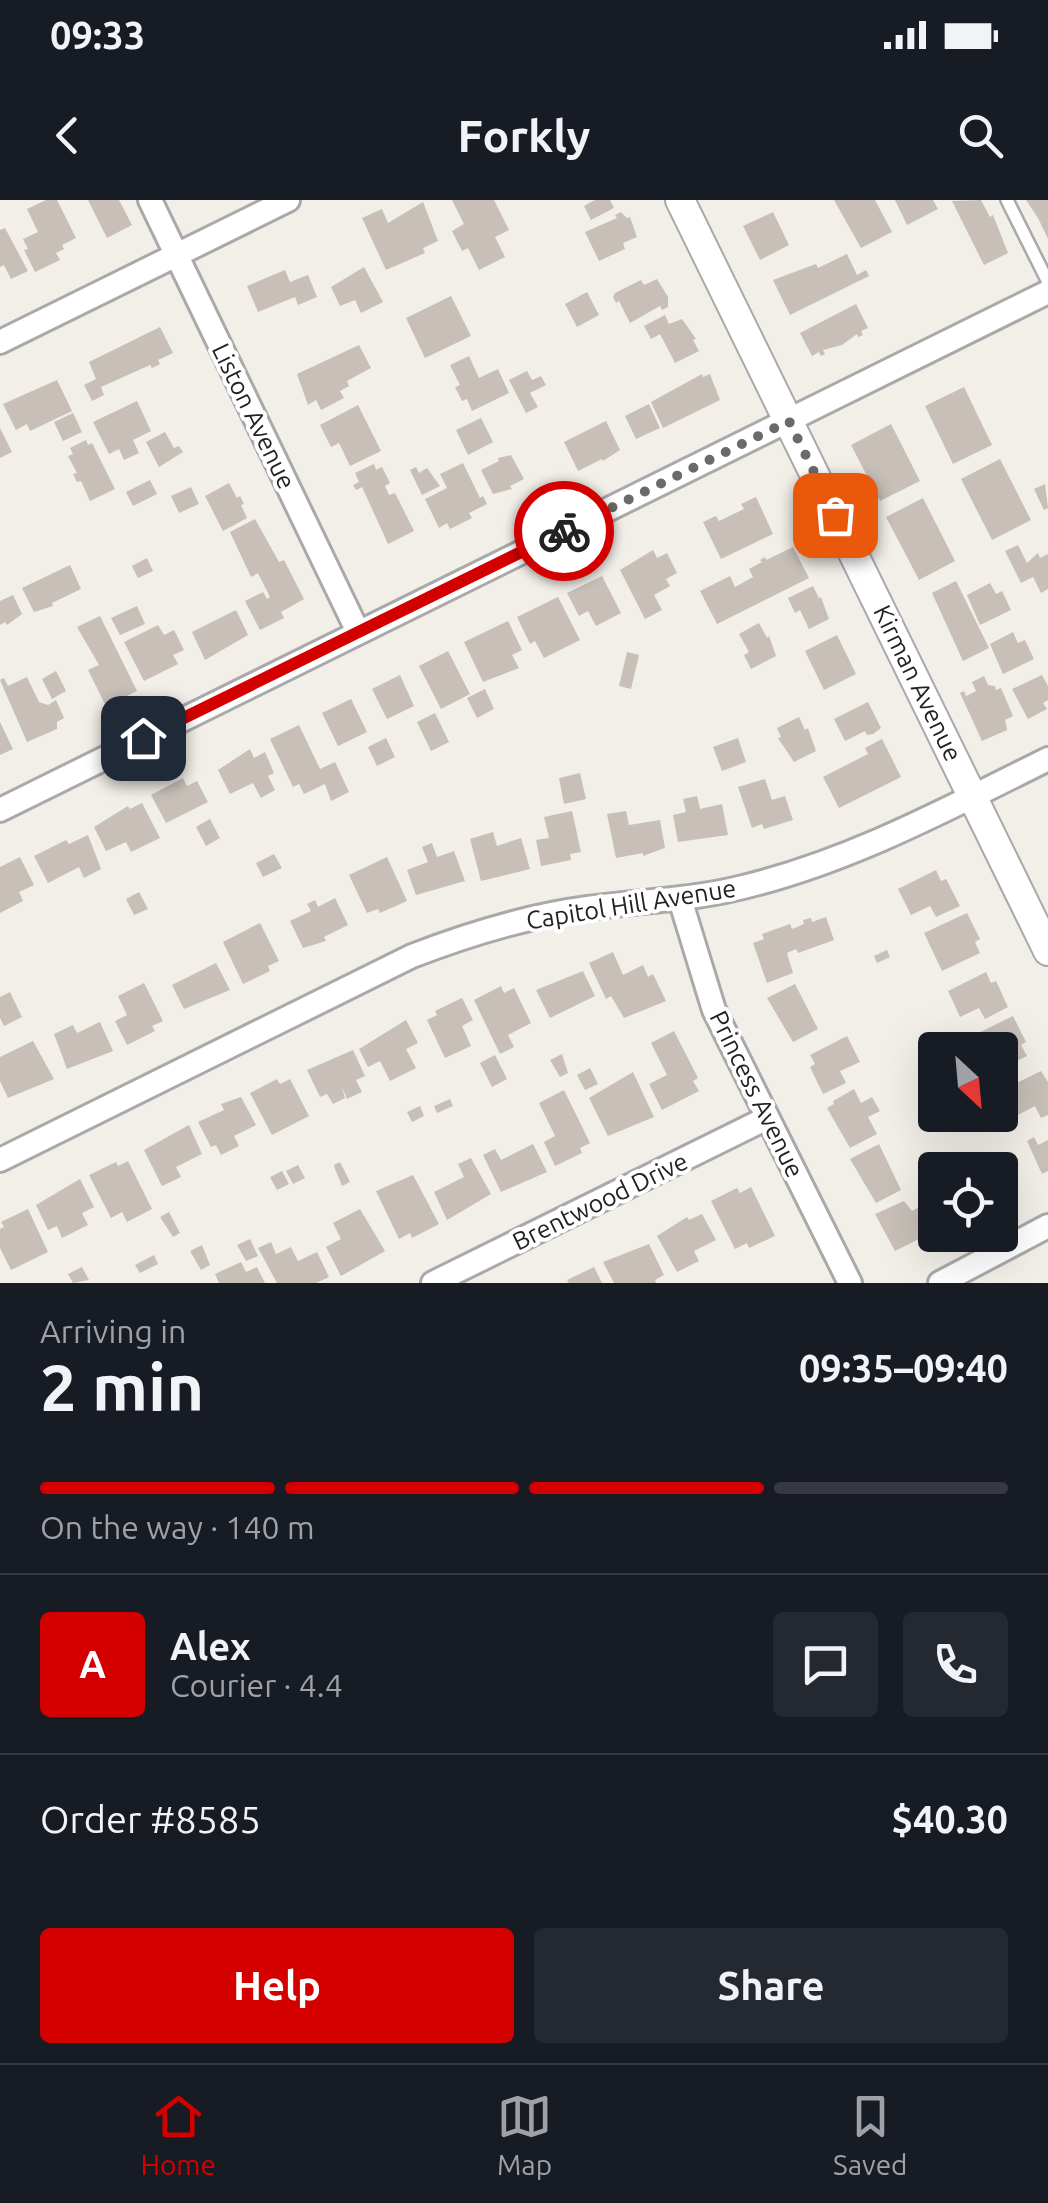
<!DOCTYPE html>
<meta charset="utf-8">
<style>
body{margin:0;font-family:Ubuntu,sans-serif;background:#242831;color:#f1f3f6;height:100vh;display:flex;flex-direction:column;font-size:38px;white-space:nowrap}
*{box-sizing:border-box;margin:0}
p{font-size:32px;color:#9ea1a6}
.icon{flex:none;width:55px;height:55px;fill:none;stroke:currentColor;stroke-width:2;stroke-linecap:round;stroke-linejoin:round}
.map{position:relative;height:1083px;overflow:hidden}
.panel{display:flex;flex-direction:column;background:#171b24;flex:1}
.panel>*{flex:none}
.needle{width:65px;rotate:154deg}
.fabs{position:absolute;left:918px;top:832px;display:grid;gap:20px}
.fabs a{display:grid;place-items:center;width:100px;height:100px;border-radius:10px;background:#171b24;box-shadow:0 10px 40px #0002;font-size:50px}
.pin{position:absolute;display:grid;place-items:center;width:85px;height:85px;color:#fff;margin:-42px;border-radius:20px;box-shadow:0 5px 15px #0006}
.courier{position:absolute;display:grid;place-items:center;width:100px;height:100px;margin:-50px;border:8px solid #d40000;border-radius:50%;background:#fff;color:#222;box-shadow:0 2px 12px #0007}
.overview em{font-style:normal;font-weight:600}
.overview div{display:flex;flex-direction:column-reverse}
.overview{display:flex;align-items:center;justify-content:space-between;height:170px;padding:0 40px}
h1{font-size:65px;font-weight:600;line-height:75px}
.bar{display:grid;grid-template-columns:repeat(4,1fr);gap:15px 10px;align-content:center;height:120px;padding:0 40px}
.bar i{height:12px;border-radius:8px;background:#363941}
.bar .active{background:#d40000}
.bar p{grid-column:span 4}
.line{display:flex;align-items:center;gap:25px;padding:0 40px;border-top:2px solid #363941}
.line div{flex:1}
.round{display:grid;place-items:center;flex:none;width:105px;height:105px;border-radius:10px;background:#242831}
.action{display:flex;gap:20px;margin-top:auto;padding:20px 40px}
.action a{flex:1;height:115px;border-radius:10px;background:#d40000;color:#fff;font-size:40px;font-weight:600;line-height:115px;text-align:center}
.action a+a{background:#242831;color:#f1f3f6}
.status{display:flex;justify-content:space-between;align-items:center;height:70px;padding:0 50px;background:#171b24;direction:ltr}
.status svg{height:28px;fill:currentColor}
header{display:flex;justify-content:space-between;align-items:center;height:130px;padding:0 40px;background:#171b24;font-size:45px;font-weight:600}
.dock{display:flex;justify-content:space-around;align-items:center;height:140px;border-top:2px solid #363941;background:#171b24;font-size:28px;color:#9ea1a6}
.dock a{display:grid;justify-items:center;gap:5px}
.dock .active{color:#d40000}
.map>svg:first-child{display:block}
.building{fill:#c7bfb8}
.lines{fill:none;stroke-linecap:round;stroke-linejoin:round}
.service-casing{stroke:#a9a9a9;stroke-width:16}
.minor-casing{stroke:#a9a9a9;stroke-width:28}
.tertiary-casing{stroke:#a9a9a9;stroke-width:32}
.service{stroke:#fff;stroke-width:11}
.minor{stroke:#fff;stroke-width:22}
.tertiary{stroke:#fff;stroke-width:28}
.done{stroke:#6b6a68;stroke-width:10;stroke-dasharray:0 18}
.route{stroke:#d40000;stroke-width:12}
.labels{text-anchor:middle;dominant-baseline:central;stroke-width:8;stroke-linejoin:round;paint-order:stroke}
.street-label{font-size:25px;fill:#222;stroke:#fff}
</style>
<div class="status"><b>09:33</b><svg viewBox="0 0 49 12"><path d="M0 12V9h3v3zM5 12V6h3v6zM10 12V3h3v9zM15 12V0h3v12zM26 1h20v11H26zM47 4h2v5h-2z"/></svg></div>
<header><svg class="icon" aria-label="back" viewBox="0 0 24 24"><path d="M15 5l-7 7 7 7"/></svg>Forkly<svg class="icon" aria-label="search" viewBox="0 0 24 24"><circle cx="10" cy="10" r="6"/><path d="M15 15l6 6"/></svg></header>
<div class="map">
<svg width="1048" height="1083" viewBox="0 0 1048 1083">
<rect width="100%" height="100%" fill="#f2efe9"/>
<path class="building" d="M46,0H57L76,38L62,45L64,49L56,53L60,60L35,72L24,50L28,49L23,39L38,32L27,9Z
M88,0H119L132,25L107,38Z
M452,0H494L509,30L495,37L505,57L479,70L468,48L462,51L452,31L464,24Z
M595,0H610L614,8L591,20L584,6Z
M834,0H875L892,32L861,48Z
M895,0H933L938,9L907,25Z
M981,0L990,17L993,15L1008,53L984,65L952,1Z
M1026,0H1048V39L1038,18Z
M423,2L438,41L423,48L425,53L386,70L362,18L382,9L388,23Z
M621,12L627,18L630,17L637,37L623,43L625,49L599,61L585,32L617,18L615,15Z
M773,12L789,45L760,60L743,26Z
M5,28L28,71L11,79L4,65L0,67V30Z
M847,54L857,75L866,70L869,76L790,115L773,80L816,64L818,68Z
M364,67L383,102L361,113L355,100L340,106L331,87Z
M285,70L290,82L308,75L317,97L298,105L295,97L258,112L247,86Z
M657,79L668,97V107L662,110L660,106L630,123L619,101L616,103L613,97L615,93L641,80L644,85Z
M587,92L599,115L577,127L565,104Z
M451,96L471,136L425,158L406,118Z
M856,104L868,128L861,131L863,135L858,137L857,134L842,145L823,150L825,154L821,156L819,152L812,156L800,133Z
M665,115L669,124L682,119L696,139L693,140L699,151L675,163L660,134L651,139L644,126Z
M160,127L173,153L158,160L160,164L152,168L150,165L101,187L104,195L92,201L84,185L96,179L89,162Z
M359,145L371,168L347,181L349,186L340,191L344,198L321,210L316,200L308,205L297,174Z
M469,156L479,178L498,169L509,193L472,211L467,199L462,201L455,187L460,185L450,165Z
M527,171L532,180L541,176L546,185L530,193L538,207L526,213L509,180Z
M702,174L703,177L710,174L720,200L663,228L651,202Z
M57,180L72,211L30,231L27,224L16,230L3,204Z
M964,187L992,245L953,264L925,206Z
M137,201L151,231L133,240L139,253L124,260L119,249L109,254L93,222Z
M649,204L660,228L636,239L625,216Z
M358,205L381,251L350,266L339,243L331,247L320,225Z
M73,213L82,232L63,241L54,222Z
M481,218L493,242L468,255L456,230Z
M606,221L620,250L603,261L602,259L578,271L564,242Z
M891,224L920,281L880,301L851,245Z
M0,228L12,252L0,258Z
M165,232L174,248L179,246L183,252L159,267L146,242Z
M86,240L88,245L92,243L115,289L90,301L81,281L77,282L73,274L77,273L68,256L73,254L70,248Z
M511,255L524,279L510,286L512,289L493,294L481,270L499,261L498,258Z
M1000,259L1031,320L992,340L961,279Z
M463,263L480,298L483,296L487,304L469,313L472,318L450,329L447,323L439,328L425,299L447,288L440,274Z
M374,264L376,270L382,267L390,283L385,286L389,295L395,293L414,331L388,344L362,287L356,290L353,285L359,282L355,273Z
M416,267L419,273L427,268L440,286L422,295L410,270Z
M150,280L157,294L133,306L126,292Z
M229,283L237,298L240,296L244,304L241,305L247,318L223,331L205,296Z
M1045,284L1048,308L1044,310L1034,289Z
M191,287L199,304L179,313L171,296Z
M756,297L773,334L721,359L703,322L716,316L719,321L744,309L741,304Z
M923,298L955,361L919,380L886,317Z
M255,319L279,362L284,360L304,399L281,412L284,418L260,430L245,401L263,392L267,399L270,397L258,373L251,377L230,332Z
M1018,345L1027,363L1038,353L1040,358L1048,354V389L1041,393L1033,377L1021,383L1005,351Z
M793,347L809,378L717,424L700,391L730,376L735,387L753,377L749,369L762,362L760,360L765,357L766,360Z
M653,350L657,358L667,353L677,373L666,379L670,386L654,395L662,410L645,419L620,370Z
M147,358L153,371L138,378L132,366Z
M70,365L81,389L52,403L53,406L34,412L22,388Z
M602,376L621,413L596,426L588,411L579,416L567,393Z
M956,381L989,448L963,461L932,393Z
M990,383L996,394L1002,391L1011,410L980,425L967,395Z
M813,386L819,398L821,397L829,419L809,429L800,410L795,413L788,398Z
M13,395L22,414L7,425L5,422L0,425V401Z
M558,397L580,440L544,458L535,441L530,444L517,417Z
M137,406L145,424L120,435L111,418Z
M236,410L248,435L205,460L192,432Z
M100,416L137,491L106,506L88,470L99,465L77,427Z
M508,421L522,450L512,455L519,468L483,482L464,442Z
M759,423L767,438L769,436L776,456L751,469L744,455L749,452L739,434Z
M158,425L164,435L174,430L184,450L173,455L178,464L144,481L124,442Z
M1013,432L1018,443L1025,440L1034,459L1003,474L990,444Z
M837,435L856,474L824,490L805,451Z
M448,451L470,494L441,509L419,466Z
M627,452L639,455L631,489L619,486Z
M56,471L66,491L52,499L42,479Z
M400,475L414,506L387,519L372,489Z
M1042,475L1048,486V500L1043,503L1047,509L1028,519L1012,489Z
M984,476L988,485L995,486L996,490L1001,488L1013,516L1005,520L1007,530L982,541L960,493L964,491L966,496L976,491L972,482Z
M27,477L39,502L48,505L56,500L64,518L57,522V529L27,542L0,480L4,478L8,486Z
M485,489L494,509L477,518L467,498Z
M351,499L367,532L338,546L322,513Z
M868,502L881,528L873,534L867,535L865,531L845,541L834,519Z
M435,513L449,542L431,551L417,522Z
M799,517L805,530L808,528L816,551L794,562L778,538L781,537L777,528Z
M0,522L13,549L0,555Z
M299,525L320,569L335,562L349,592L331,601L325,584L304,594L299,584L293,587L270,539Z
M386,538L395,557L377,566L368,547Z
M738,538L746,562L722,571L713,547Z
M882,539L901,577L839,608L823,577L868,554L865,548Z
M250,549L254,558L265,552L274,573L268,576L275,590L261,598L253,583L230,594L218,570Z
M580,573L586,599L564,604L559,578Z
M183,578L187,586L197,581L208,602L166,623L151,595Z
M765,579L772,600L785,596L793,620L764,629L762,624L752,628L738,587Z
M697,596L700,609L722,604L728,635L678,642L673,615L686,612L683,599Z
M142,603L160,638L131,652L126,642L106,651L94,627L128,606L130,609Z
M572,611L581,652L570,654L571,660L541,666L536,640L549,638L544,617Z
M626,611L629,625L660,620L665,648L643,656V653L616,658L607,614Z
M210,619L220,638L206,646L196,627Z
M493,632L497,646L521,638L530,669L481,681L470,639Z
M88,635L101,669L84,678L79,667L48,683L34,656L66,640L69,644Z
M432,643L437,657L454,651L465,681L416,695L407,670L428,662L422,647Z
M274,654L282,668L263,677L256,663Z
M20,657L34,685L19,692L23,701L0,713V667Z
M387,657L407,701L380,713L378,709L367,713L349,675Z
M936,670L941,681L946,679L960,706L936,717L930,706L911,715L898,689Z
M139,692L148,709L134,715L126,699Z
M335,698L348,725L324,737L326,741L303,748L290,721L311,711L307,704L315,700L318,707Z
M967,713L980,739L975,742L980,753L942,771L924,733Z
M826,717L834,740L798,753L796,749L787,753L793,773L767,783L753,743L764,739L762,734L790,724L792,729L804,724L803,720L811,718L812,722Z
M260,723L279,761L268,766L270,771L243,784L223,742Z
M887,750L890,757L877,763L874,756Z
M613,752L623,775L643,765L648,777L653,774L666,801L624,818L611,796L606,799L589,763Z
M216,763L230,790L184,809L172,785Z
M583,771L595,796L550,818L536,790Z
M986,772L991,783L996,781L1008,807L985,819L979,808L960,817L948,791Z
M144,783L163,821L152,826L155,831L127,845L115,821L127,815L118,796Z
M795,784L818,829L793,842L767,798Z
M501,786L504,793L514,788L531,823L508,835L514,847L500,854L474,800Z
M10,792L22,817L4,826L0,818V797Z
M462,798L473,820L462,826L471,846L445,858L427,820L437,815L435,811Z
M1013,816L1026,842L1021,845L1027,856L1000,869V850H977L970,837Z
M406,820L418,843L406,849L416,868L390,881L380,861L368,867L359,849Z
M100,822L113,851L67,869L54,834L73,825L77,833Z
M674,831L698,878L693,881L699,891L662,910L649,884L667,875L651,843Z
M847,836L860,862L840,871L846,883L823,894L810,867L815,864L810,855Z
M33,841L54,879L8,898L0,881V857Z
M353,850L365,876L356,880L362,892L347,899L342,887L345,898L333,904L327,894L320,897L307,870Z
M562,854L568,873L560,877L550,860Z
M495,855L507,879L492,887L480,863Z
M590,868L598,884L585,890L577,875Z
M1041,871L1048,882V915L1041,918L1035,906L1016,916L1010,904L1001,908L1000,891Z
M633,872L654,917L608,936L589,898Z
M277,879L280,884L290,879L309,916L272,935L250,893Z
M854,889L861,903L872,897L880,911L868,917L877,934L850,948L827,908L834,904L833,901Z
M564,890L590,943L580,948L582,953L555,966L544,942L555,936L539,903Z
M241,897L256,925L234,936L239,946L221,955L216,945L211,947L198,922L224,910L221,904Z
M450,899L453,906L437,913L434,906Z
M420,906L424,916L412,922L407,912Z
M189,925L202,954L176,967L181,977L162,986L144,950Z
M1034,937L1038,945L1048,940V971L1042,974L1027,941Z
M533,944L547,972L501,992L483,955L495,949L501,960Z
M879,944L901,990L876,1003L850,959Z
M471,958L491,994L447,1020L434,992L464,977L458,964Z
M128,961L152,1009L127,1022L122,1012L111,1018L89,975L116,962L118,966Z
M340,962L350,982L342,986L335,969L334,965Z
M298,965L305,978L293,984L286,971Z
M282,971L289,984L277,990L270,977Z
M413,975L439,1024L412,1038L410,1033L399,1039L376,991Z
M80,979L94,1007L82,1013L88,1025L62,1038L57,1026L48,1030L36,1005Z
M751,987L775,1036L749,1048L747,1043L735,1049L711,1001L737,988L740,993Z
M904,1001L912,1011L923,1005L935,1031L895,1051L875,1014Z
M28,1009L48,1052L11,1070L0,1048V1029L4,1027L1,1022Z
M360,1009L385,1051L341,1076L326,1047L341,1039L333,1023Z
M169,1012L180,1033L173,1037L160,1017Z
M702,1014L716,1040L694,1051L699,1061L677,1072L657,1036L687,1017L689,1020Z
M250,1039L258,1056L246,1061L237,1045Z
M271,1042L276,1054L291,1047L298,1061L317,1052L329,1077L316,1083H277L258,1048Z
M649,1044L664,1075L655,1080L656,1083H614L603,1062Z
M202,1045L210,1065L201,1070L190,1051Z
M154,1055L158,1064L140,1073L135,1065Z
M241,1062L246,1072L257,1067L265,1083H219L215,1074Z
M82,1067L89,1080L73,1083L68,1074Z
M594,1067L602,1083H569L567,1080Z"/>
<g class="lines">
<defs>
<path id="service" d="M1007,0L1048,82"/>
<path id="minor" d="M150,0L358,432
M0,142L288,0
M0,610L1048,92
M680,699L714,810L850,1083
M0,960L412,756C469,734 527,716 588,708C638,701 690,700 739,688C849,662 947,609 1048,559
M433,1083L767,918
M940,1083L1048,1026"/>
<path id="tertiary" d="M680,0L1048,751"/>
</defs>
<use href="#service" class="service-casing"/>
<use href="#minor" class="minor-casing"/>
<use href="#tertiary" class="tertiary-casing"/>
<use href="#service" class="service"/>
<use href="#minor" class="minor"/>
<use href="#tertiary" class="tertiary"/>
</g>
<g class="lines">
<path class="done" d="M564,331L789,221L835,315"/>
<path class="route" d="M143,538L564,331"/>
</g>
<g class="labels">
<g class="street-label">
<text transform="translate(254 216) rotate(64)">Liston Avenue</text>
<text transform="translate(918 483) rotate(64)">Kirman Avenue</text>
<text transform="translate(631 704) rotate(-9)">Capitol Hill Avenue</text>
<text transform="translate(757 894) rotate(64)">Princess Avenue</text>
<text transform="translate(600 1001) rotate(-26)">Brentwood Drive</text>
</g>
</g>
</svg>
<div class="fabs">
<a><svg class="needle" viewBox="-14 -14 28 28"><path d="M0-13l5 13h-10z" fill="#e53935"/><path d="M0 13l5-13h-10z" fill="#9ea1a6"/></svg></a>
<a><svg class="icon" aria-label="locate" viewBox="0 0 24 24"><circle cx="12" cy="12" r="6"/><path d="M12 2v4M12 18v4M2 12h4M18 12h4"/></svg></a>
</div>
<div class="pin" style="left:835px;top:315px;background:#ea580c"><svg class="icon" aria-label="bag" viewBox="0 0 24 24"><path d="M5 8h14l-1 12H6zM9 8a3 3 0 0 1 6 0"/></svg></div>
<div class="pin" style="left:143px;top:538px;background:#1f2937"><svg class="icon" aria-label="home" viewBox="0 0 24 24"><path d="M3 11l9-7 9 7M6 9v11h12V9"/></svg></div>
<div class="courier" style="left:564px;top:331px"><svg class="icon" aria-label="bike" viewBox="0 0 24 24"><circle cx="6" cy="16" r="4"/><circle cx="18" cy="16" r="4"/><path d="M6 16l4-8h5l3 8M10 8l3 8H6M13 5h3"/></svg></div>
</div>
<section class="panel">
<div class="overview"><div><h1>2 min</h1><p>Arriving in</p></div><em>09:35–09:40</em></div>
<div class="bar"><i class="active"></i><i class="active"></i><i class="active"></i><i></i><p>On the way · 140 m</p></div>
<div class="line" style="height:180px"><b class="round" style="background:#d40000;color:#fff">A</b><div><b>Alex</b><p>Courier · 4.4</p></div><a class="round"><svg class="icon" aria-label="chat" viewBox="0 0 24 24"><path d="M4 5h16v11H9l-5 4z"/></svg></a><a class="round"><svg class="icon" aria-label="phone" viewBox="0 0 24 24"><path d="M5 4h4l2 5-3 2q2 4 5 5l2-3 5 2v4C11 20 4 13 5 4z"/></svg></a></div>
<div class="line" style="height:130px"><div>Order #8585</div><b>$40.30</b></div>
<div class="action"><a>Help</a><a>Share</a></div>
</section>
<nav class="dock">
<a class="active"><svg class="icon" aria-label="home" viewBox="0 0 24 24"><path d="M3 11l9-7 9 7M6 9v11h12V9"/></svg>Home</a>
<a><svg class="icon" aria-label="map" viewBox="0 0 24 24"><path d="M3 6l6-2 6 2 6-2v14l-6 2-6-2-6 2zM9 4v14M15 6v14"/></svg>Map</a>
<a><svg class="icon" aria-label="saved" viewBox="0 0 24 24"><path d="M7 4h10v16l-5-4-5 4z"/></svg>Saved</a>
</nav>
